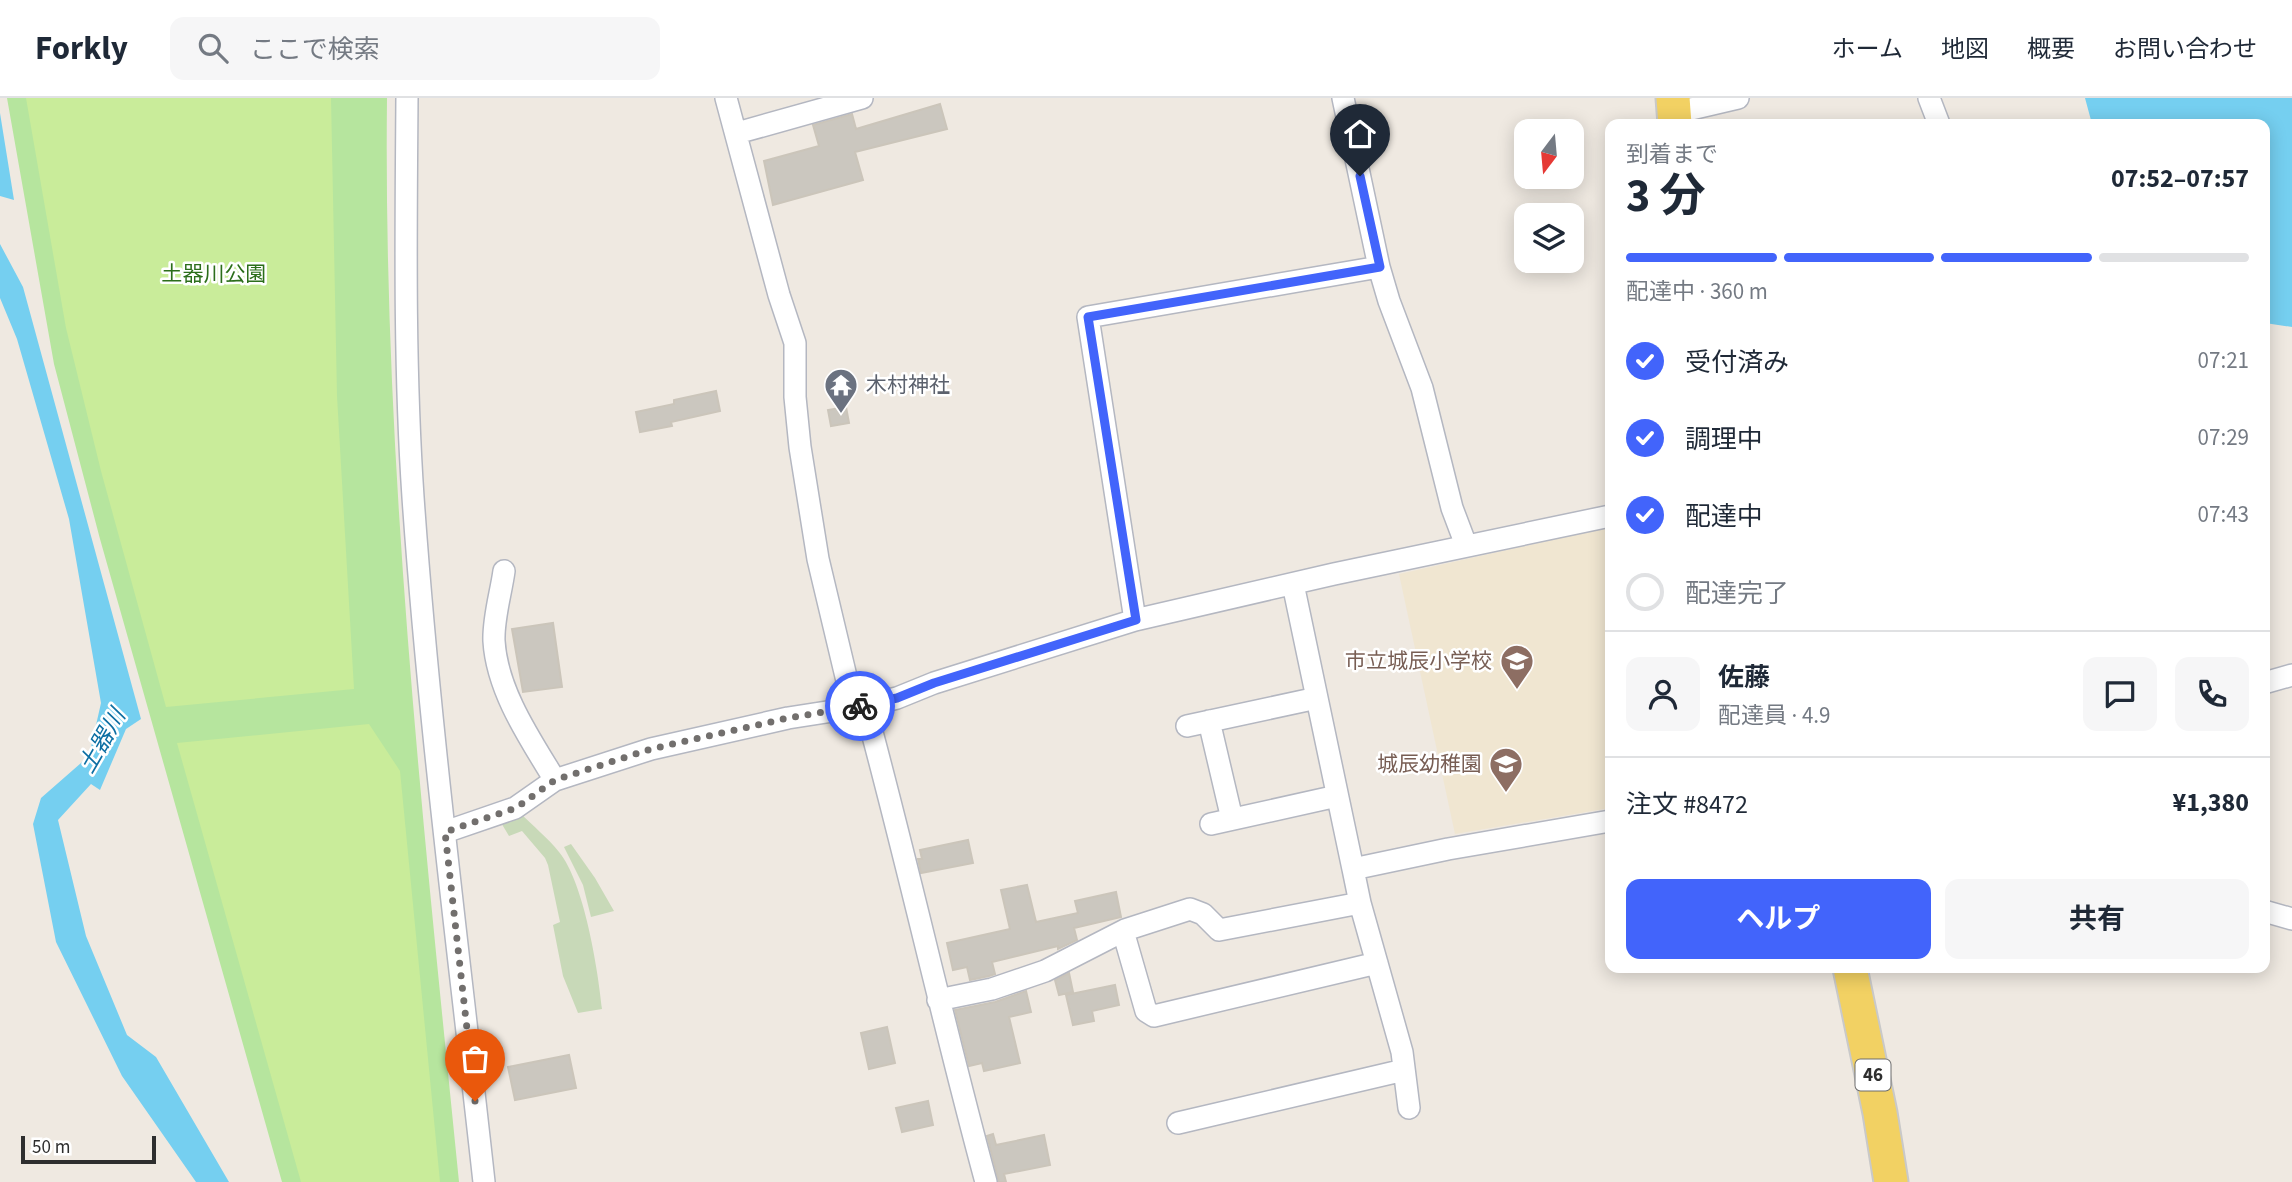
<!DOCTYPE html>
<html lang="ja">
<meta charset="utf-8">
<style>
body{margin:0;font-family:"Source Sans 3","Noto Sans JP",sans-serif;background:#f6f6f7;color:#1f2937;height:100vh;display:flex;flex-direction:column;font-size:26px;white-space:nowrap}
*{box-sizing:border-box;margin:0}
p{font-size:23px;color:#747a83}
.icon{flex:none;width:38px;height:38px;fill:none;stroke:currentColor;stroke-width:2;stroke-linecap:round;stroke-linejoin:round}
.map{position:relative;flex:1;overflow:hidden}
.sheet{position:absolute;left:1605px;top:21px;width:665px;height:854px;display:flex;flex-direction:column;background:#fff;border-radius:14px;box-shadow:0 4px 18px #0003}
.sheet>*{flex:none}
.needle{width:46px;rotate:196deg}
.fabs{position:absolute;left:1514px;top:21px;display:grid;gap:14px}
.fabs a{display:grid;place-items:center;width:70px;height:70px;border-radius:14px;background:#fff;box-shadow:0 4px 18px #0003;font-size:35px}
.scale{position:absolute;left:21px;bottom:18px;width:135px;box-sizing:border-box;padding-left:7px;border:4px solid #2e2e2e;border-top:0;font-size:19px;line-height:24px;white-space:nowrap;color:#2e2e2e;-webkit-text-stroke:5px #fff;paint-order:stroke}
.pin{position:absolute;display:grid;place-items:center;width:60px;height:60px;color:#fff;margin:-72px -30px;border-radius:50% 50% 50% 0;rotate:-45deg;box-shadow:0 0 7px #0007}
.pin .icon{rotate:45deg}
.courier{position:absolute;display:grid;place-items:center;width:70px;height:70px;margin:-35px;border:5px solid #4264fb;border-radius:50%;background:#fff;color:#222;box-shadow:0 2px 9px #0007}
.summary em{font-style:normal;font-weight:700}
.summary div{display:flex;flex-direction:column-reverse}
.summary{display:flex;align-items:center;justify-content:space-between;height:119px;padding:0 21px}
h1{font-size:46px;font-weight:700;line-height:52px}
.bar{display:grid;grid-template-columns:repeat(4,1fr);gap:10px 7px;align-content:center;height:84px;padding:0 21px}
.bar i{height:9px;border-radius:5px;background:#e0e1e3}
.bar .selected{background:#4264fb}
.bar p{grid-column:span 4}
.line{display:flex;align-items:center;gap:18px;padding:0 21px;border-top:2px solid #e0e1e3}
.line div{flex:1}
.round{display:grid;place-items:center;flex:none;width:74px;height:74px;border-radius:14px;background:#f6f6f7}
ol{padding:0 21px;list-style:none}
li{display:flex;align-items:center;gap:21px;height:77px}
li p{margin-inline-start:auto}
li .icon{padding:7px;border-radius:50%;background:#4264fb;color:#fff;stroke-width:4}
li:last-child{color:#747a83}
li i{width:38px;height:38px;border:4px solid #e0e1e3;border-radius:50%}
.cta{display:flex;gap:14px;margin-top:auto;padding:14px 21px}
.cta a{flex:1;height:80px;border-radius:14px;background:#4264fb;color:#fff;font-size:28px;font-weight:700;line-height:80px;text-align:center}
.cta a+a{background:#f6f6f7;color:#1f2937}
header{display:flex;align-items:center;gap:42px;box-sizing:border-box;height:98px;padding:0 35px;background:#fff;border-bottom:2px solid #e0e1e3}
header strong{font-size:33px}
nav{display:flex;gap:38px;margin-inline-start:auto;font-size:24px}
.search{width:490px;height:63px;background:#f6f6f7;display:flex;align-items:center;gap:18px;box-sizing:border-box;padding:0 24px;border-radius:14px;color:#747a83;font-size:26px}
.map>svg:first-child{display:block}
.education{fill:#f0e6d1}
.green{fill:#b6e59e}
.cemetery{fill:#c8d9b8}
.pitch{fill:#c9ec9a}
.water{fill:#75cff0}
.building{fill:#cbc7bf;stroke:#cbc5ba;stroke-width:2}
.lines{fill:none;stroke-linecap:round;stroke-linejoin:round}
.minor-casing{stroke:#b4b7c1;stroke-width:24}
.primary-casing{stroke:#c9c9c9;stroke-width:37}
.minor{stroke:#fff;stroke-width:21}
.primary{stroke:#f2d163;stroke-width:33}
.done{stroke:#726f6d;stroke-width:7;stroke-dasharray:0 12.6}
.route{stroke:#4264fb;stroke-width:9}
.labels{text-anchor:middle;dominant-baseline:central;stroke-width:5;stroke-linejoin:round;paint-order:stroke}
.shield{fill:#fff;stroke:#6d6d6d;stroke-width:2}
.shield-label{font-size:19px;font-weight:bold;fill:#2e2e2e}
.park-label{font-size:21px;fill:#2c6e1b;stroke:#fff}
.worship-label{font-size:21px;fill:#5b616d;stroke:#fff;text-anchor:start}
.education-label{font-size:21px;fill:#785e54;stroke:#fff;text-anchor:end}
.water-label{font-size:23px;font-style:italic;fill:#0d6fa3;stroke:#fff}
</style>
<header>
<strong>Forkly</strong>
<div class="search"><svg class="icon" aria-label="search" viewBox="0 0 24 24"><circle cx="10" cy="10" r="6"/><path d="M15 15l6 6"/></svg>ここで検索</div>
<nav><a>ホーム</a><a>地図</a><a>概要</a><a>お問い合わせ</a></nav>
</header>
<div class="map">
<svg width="2292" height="1084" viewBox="0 0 2292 1084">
<rect width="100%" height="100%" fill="#efe9e1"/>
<path class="education" d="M1610,429V710L1455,736L1399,476Z"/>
<path class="green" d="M7,0H387C383,363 423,724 459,1084H282L100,441L54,266Z"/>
<path class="cemetery" d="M520,715C533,728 548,740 559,754C584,784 598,871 602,911L578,915L563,878L553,827L560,824L548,767L545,760L522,733L509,738L500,723Z
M571,746L595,780L614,813L591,819L583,787L564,749Z"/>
<path class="pitch" d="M26,0H331L337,298L354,591L166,609L101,373L66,230Z
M369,626L400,673L440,1084H301L177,645Z"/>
<path class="water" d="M2085,0H2292V229L2265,225L2264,26H2092Z
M0,15L14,102L0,98Z
M0,146L23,189L141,621L126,631L100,692L91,686L58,722L86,838L127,937L156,959L229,1084H196L122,978L56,844L33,726L41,700L89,658L101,605L69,421L17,241L0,200Z"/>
<path class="building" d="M940,6L947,31L855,54L863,82L773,107L764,63L819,48L813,27L852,16L856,31Z
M716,293L720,313L671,324L672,328L640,334L636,314L674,306V302Z
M846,309L849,325L831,328L828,312Z
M553,525L562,589L523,594L512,531Z
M968,742L973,765L921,775L918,761H922L920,752Z
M1027,787L1036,824L1078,815L1075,803L1116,794L1121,819L1074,830L1077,842L1058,851V848L992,864L995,876L989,878L970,882L967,869L953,872L947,845L1010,831L1001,792Z
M1069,875L1073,894L1059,897L1055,882Z
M1115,887L1119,907L1092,913L1094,923L1073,927L1066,897Z
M1026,893L1031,914L1009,919L1020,965L984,973L982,965L969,968L955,912L995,904Z
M887,929L895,965L869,971L861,935Z
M569,957L576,990L515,1002L508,969Z
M928,1003L933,1027L902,1034L896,1010Z
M993,1036L996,1047L1044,1037L1050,1067L1004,1076L1006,1084H999L987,1038Z"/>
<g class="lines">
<defs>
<path id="minor" d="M407,0C406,133 404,266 413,399C429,628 459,856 484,1084
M726,0L779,197L795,245V299L800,349L818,461L853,608
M1343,0L1379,169L1389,203L1422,290L1452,410L1466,447
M1929,0L1939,26
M1674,15L1738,0
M737,35L862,0
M504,473C501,495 493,521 494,543C497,593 530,641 555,682
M1293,486L1353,771
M1135,522L1088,219L1379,169
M2264,585L2292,577
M865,608C908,766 943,926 986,1084
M1209,623L1232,721
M1187,628L1317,600
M1211,726L1337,698
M445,734L515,710L555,682L651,651L788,620L865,608L897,600L934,585L1135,522L1334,476L1610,418
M1360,805L1402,954L1409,1010
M2264,813L2292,821
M1123,833L1146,913L1154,918L1377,865
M938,902L992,891L1045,873L1125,832L1190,811L1203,816L1219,832L1360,805L1353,771L1448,751L1610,723
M1178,1025L1404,972"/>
<path id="primary" d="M1673,0L1675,26
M1850,870L1880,1015L1891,1084"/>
</defs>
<use href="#minor" class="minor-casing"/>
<use href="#primary" class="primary-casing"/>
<use href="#minor" class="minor"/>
<use href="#primary" class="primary"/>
</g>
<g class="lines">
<path class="done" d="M475,1003L445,734L516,710L555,682L651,651L788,620L860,608"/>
<path class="route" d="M860,608L897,600L934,585L1136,522L1088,219L1380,169L1360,78"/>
</g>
<defs>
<symbol id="temple-pin" viewBox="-11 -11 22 30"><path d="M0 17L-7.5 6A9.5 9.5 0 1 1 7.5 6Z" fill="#6b7280" stroke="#fff"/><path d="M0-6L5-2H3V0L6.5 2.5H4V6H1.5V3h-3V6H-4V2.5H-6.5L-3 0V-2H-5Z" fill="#fff"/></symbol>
<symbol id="school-pin" viewBox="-11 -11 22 30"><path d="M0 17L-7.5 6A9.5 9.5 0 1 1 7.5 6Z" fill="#8d6e63" stroke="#fff"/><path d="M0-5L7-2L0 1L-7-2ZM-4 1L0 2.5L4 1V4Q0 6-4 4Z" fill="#fff"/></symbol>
</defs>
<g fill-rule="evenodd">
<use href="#temple-pin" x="822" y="268" width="38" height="52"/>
<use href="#school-pin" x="1498" y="544" width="38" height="52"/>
<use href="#school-pin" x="1487" y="647" width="38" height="52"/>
</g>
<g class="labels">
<rect class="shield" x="1855.5" y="961.5" width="35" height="31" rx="5"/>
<g class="shield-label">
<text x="1873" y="977">46</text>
</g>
<g class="park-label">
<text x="214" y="176">土器川公園</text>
</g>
<g class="worship-label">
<text x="866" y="287">木村神社</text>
</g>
<g class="education-label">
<text x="1492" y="563">市立城辰小学校</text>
<text x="1482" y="666">城辰幼稚園</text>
</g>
<g class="water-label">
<text transform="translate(102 643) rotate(-60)">土器川</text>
</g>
</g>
</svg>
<div class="fabs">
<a><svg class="needle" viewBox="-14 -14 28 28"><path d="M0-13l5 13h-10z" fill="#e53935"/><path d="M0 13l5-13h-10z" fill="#747a83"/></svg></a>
<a><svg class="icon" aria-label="layers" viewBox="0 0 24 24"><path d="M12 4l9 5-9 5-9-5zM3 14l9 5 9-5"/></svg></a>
</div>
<div class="scale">50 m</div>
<div class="pin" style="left:475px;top:1003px;background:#ea580c"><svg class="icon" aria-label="bag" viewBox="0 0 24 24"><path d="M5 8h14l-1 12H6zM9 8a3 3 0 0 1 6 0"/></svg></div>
<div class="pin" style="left:1360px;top:78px;background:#1f2937"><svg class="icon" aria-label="home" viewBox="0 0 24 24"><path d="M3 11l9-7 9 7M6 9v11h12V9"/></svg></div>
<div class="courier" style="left:860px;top:608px"><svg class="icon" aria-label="bike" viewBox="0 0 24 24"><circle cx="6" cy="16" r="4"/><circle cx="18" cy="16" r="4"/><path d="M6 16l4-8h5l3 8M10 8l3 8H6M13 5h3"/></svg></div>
<section class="sheet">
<div class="summary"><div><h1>3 分</h1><p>到着まで</p></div><em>07:52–07:57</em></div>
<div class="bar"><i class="selected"></i><i class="selected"></i><i class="selected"></i><i></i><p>配達中 · 360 m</p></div>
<ol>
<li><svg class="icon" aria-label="check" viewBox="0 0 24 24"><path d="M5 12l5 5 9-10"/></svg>受付済み<p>07:21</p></li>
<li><svg class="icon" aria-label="check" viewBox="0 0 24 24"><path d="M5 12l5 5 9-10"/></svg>調理中<p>07:29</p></li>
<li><svg class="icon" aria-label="check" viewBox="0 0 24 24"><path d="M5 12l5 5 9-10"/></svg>配達中<p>07:43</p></li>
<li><i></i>配達完了</li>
</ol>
<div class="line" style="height:126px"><a class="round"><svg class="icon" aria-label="person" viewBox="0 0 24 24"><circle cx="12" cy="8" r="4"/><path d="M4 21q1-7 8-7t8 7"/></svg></a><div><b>佐藤</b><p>配達員 · 4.9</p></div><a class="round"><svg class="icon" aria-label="chat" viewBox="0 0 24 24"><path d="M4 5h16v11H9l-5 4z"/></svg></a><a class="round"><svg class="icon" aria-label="phone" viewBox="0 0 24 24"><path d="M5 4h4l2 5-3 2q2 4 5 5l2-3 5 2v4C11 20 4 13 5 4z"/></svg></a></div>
<div class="line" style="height:91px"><div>注文 #8472</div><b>¥1,380</b></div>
<div class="cta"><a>ヘルプ</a><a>共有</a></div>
</section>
</div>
